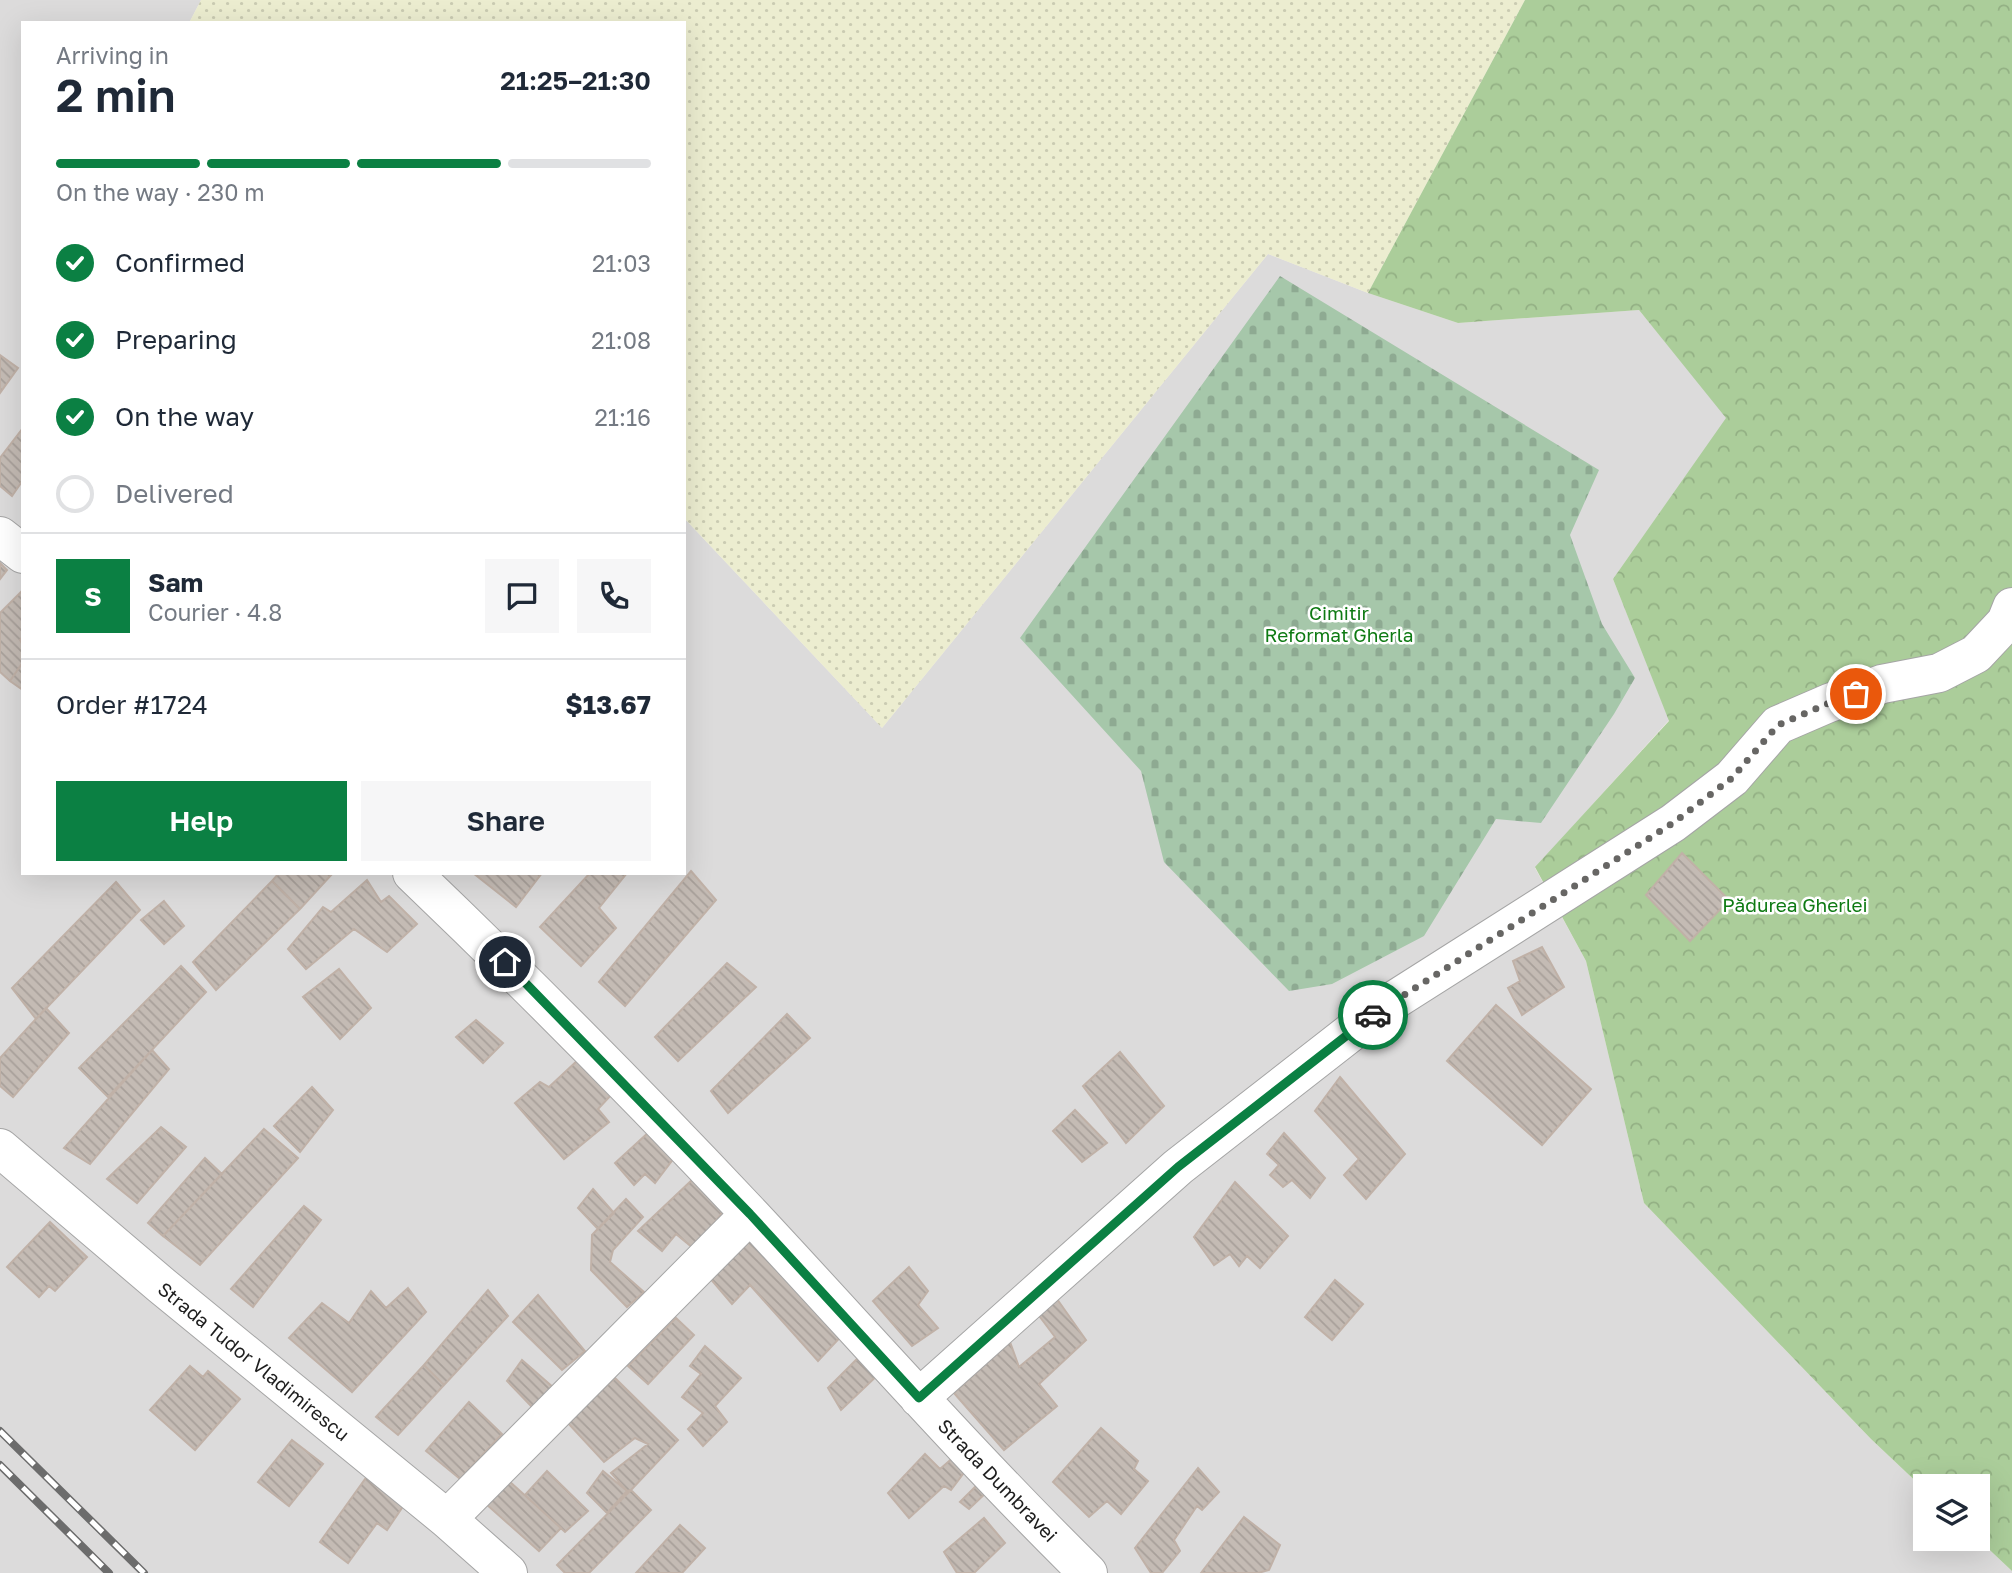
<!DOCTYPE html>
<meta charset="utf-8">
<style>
body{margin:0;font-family:"Golos Text",sans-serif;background:#f6f6f7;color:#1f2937;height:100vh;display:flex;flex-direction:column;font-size:26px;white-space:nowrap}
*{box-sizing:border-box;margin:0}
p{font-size:23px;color:#747a83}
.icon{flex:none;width:38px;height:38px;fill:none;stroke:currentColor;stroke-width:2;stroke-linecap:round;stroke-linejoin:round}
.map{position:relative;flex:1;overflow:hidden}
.side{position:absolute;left:21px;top:21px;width:665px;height:854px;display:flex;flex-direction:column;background:#fff;border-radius:0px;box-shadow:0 7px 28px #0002}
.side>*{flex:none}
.fabs{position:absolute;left:1913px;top:1474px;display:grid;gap:14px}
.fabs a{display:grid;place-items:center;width:77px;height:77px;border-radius:0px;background:#fff;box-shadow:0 7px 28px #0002;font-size:35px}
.pin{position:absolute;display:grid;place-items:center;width:60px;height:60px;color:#fff;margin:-30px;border:4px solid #fff;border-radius:50%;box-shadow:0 2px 7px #0007}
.courier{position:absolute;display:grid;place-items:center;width:70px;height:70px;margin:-35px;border:5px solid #0b8043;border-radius:50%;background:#fff;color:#222;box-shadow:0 2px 9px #0007}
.summary em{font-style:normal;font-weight:600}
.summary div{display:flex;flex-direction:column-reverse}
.summary{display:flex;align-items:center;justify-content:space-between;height:119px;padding:0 35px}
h1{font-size:46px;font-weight:600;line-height:52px}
.bar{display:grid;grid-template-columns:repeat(4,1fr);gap:10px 7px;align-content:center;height:84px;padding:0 35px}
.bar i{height:9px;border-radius:5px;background:#e0e1e3}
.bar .active{background:#0b8043}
.bar p{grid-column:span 4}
.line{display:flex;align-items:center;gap:18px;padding:0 35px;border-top:2px solid #e0e1e3}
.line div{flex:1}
.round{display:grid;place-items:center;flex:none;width:74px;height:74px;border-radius:0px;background:#f6f6f7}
ol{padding:0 35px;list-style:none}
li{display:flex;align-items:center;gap:21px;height:77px}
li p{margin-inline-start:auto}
li .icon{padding:7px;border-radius:50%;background:#0b8043;color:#fff;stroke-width:4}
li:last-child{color:#747a83}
li i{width:38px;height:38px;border:4px solid #e0e1e3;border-radius:50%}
.button{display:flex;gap:14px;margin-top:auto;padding:14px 35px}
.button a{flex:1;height:80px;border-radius:0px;background:#0b8043;color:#fff;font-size:28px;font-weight:600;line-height:80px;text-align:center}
.button a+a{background:#f6f6f7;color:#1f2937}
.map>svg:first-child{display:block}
.residential{fill:#dcdbdb}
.farmland{fill:url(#farmland-dots)}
.forest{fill:url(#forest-crowns)}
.cemetery{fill:url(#cemetery-stones)}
.building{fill:url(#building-back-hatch);stroke:#c0b1a7;stroke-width:2}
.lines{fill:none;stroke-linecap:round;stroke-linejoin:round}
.minor-casing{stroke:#a5a5a5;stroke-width:40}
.minor{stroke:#fff;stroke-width:38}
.rail-casing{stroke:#6c6c6c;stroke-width:8}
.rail{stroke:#fff;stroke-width:5;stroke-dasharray:16;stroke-linecap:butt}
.done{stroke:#676664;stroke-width:7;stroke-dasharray:0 12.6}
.route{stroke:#0b8043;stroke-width:9}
.labels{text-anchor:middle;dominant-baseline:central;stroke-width:5;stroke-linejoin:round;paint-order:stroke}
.park-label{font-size:19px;fill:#0e7a13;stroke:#fff}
.street-label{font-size:19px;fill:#1e1e1e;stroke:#fff}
</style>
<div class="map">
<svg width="2012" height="1573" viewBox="0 0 2012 1573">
<defs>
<pattern id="farmland-dots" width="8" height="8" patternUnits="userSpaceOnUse" patternTransform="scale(1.75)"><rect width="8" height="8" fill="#ecedd0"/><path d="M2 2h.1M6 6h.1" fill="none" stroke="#cacbb2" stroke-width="1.8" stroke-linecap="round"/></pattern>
<pattern id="forest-crowns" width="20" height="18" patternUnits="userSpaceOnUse" patternTransform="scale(1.75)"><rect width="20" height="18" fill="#abcd9a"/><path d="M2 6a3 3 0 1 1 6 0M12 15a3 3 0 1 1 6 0" fill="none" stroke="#93b084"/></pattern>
<pattern id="cemetery-stones" width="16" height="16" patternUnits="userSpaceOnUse" patternTransform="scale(1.75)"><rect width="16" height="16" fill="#a6c7aa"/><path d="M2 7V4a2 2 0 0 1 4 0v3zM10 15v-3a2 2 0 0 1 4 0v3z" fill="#8eaa92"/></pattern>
<pattern id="building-back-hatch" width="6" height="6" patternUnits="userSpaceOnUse" patternTransform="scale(1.75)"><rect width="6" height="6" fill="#c4bbb4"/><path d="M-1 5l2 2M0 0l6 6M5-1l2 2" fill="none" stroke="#a8a09a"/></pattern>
</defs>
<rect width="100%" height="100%" fill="#efebe5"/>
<path class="residential" d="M0,0H201L189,23H23V873H684V518L882,728L1268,254L1368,293L1458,323L1639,310L1727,418L1613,579L1669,720L1535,868L1586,961L1644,1203L1871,1439L1925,1490V1538H1977L2012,1571V1573H0Z"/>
<path class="farmland" d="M201,0H1525L1368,293L1268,254L882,728L684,518V23H189Z"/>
<path class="forest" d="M1525,0H2012V1571L1977,1538L1978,1486H1925V1490L1871,1439L1644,1203L1586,961L1535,867L1669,721L1613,579L1726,418L1639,310L1458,323L1368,293Z"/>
<path class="cemetery" d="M1280,276L1599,470L1570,535L1602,624L1635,678L1614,714L1541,823L1496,819L1424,936L1332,984L1289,991L1164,862L1141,771L1020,638Z"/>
<path class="building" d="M0,355L18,368L0,393Z
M23,428V480L12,496L0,486V458Z
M0,563L7,570L0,579Z
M23,590V636L20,640L23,645V662L10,681L0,672V613Z
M23,662V690L10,681Z
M1682,853L1729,900L1690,941L1646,895Z
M691,871L716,900L625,1006L599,982Z
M279,873H333L300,909L272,881Z
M473,873H542L516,907Z
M590,873H627L599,908L616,928L581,966L540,927Z
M367,880L381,902L389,896L417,924L387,952L354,929L306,969L288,949L323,907L331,912Z
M272,881L300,909L216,990L193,962Z
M116,882L140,910L36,1019L12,988Z
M164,901L184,926L164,944L141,920Z
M1542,947L1564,987L1522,1015L1508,988L1520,981L1513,961Z
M727,963L756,987L678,1061L655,1037Z
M181,966L206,992L108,1097L79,1068Z
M339,969L371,1008L340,1039L303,997Z
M1496,1005L1591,1089L1542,1145L1447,1061Z
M46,1008L69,1033L13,1097L0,1086V1058Z
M787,1014L810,1038L728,1113L711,1091Z
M476,1020L503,1043L483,1063L456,1037Z
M152,1050L169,1069L90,1164L64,1148Z
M1120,1052L1164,1106L1126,1143L1083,1086Z
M578,1060L612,1094L598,1109L609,1122L564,1159L515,1103L540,1082L549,1087Z
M1340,1077L1405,1154L1366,1199L1344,1175L1359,1159L1315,1111Z
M312,1087L333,1110L300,1152L274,1126Z
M1075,1110L1107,1143L1082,1162L1053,1131Z
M161,1127L186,1147L137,1203L107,1179Z
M264,1129L298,1158L200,1265L163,1236Z
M649,1132L674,1158L655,1183L645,1174L634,1185L615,1163Z
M1284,1133L1325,1178L1310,1198L1292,1180L1283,1187L1270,1175L1279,1165L1267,1154Z
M205,1158L222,1174L163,1236L148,1223Z
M692,1180L724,1211L693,1248L676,1234L662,1251L638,1231Z
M1235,1182L1288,1236L1260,1268L1247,1256L1239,1266L1230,1254L1214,1265L1194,1237Z
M593,1189L614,1213L598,1229L578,1208Z
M626,1199L643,1217L613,1250L610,1262L644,1292L627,1307L591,1270L592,1235Z
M304,1206L321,1220L253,1307L231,1289Z
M50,1222L87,1257L55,1291L49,1286L39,1297L7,1267Z
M755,1235L847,1330L818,1361L750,1285L732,1304L709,1277Z
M909,1267L928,1291L918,1305L938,1328L912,1346L873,1301Z
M1335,1280L1363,1304L1332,1340L1305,1317Z
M408,1288L426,1312L352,1392L289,1338L322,1303L349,1323L371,1291L386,1308Z
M488,1290L508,1316L444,1385L424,1365Z
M538,1295L585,1351L562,1370L513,1322Z
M1057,1299L1086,1340L1039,1384L1057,1406L1004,1450L954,1393L1010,1342L1019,1367L1055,1337L1037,1313Z
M676,1318L694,1335L648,1384L628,1366Z
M705,1346L741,1378L715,1406L727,1422L703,1446L688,1429L703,1413L682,1397L701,1374L690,1366Z
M864,1352L883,1370L841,1410L828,1388Z
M522,1360L554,1388L533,1408L507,1381Z
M424,1365L444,1385L398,1435L376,1417Z
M190,1366L203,1377L208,1371L240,1399L195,1450L150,1410Z
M615,1378L678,1440L631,1490L627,1491L611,1473L648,1444L635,1438L604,1462L567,1422Z
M469,1402L502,1434L460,1479L426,1451Z
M1101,1428L1138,1461L1134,1469L1148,1481L1121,1514L1107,1501L1089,1517L1053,1482Z
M292,1440L323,1464L289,1506L258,1482Z
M925,1454L940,1469L955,1456L966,1470L951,1490L944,1486L909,1518L888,1493Z
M1198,1468L1219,1492L1202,1510L1197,1506L1174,1540L1180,1551L1162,1573H1151L1135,1548Z
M547,1471L588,1511L565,1532L525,1495Z
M603,1471L627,1491L607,1513L587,1493Z
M368,1475L406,1502L387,1530L377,1523L348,1563L320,1542Z
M509,1481L561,1528L539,1551L486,1504Z
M980,1482L988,1491L969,1509L960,1502Z
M631,1490L651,1510L589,1573H565L557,1565Z
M1244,1517L1280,1545L1269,1570L1258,1573H1201Z
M984,1518L1005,1543L974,1573H957L944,1552Z
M680,1525L705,1548L682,1573H636Z"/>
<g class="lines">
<defs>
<path id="minor" d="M0,536L23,554
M412,873C528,984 641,1098 751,1215C863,1335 971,1458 1088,1573
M0,1148L161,1285L447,1519L508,1573
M919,1398L1178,1167L1382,1008L1673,823L1732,778L1778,725L1829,703L1882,684L1939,673L1976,654L2006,622L2012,607
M447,1519L750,1214"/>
</defs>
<use href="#minor" class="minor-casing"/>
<use href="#minor" class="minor"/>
<defs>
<path id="rail" d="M0,1431L144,1573
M0,1465L109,1573"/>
</defs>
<use href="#rail" class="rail-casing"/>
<use href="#rail" class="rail"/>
</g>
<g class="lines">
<path class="done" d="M1373,1015L1673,823L1732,778L1778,725L1829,703L1856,694"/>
<path class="route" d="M505,962L750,1214L919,1398L1178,1167L1373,1015"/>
</g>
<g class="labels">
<g class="park-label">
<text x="1339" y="612">Cimitir<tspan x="1339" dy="22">Reformat Gherla</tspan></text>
<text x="1795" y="904">Pădurea Gherlei</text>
</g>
<g class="street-label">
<text transform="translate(254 1361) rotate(39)">Strada Tudor Vladimirescu</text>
<text transform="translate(998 1480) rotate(46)">Strada Dumbravei</text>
</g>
</g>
</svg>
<div class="fabs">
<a><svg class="icon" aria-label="layers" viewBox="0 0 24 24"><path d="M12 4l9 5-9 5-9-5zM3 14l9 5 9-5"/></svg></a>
</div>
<div class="pin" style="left:1856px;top:694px;background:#ea580c"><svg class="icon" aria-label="bag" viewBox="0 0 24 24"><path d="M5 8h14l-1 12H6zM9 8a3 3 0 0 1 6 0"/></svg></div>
<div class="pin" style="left:505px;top:962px;background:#1f2937"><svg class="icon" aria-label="home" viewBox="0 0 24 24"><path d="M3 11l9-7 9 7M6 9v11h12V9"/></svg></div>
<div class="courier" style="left:1373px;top:1015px"><svg class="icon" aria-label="car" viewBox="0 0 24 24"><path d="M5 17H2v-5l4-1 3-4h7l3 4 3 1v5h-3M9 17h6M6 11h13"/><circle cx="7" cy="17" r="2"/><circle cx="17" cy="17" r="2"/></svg></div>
<section class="side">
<div class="summary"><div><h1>2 min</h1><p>Arriving in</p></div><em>21:25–21:30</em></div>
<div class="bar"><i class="active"></i><i class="active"></i><i class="active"></i><i></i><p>On the way · 230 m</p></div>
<ol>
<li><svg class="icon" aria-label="check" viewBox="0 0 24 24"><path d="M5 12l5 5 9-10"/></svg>Confirmed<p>21:03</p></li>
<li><svg class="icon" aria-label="check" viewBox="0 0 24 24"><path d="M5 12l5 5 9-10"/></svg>Preparing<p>21:08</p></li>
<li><svg class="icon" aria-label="check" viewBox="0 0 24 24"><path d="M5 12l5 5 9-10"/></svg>On the way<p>21:16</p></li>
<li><i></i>Delivered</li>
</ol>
<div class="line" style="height:126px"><b class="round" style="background:#0b8043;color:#fff">S</b><div><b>Sam</b><p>Courier · 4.8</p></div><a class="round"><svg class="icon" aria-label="chat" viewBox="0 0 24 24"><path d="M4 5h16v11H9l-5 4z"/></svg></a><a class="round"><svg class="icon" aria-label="phone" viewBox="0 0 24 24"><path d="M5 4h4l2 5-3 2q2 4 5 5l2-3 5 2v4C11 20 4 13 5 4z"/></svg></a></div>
<div class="line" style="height:91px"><div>Order #1724</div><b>$13.67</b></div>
<div class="button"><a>Help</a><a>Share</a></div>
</section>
</div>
